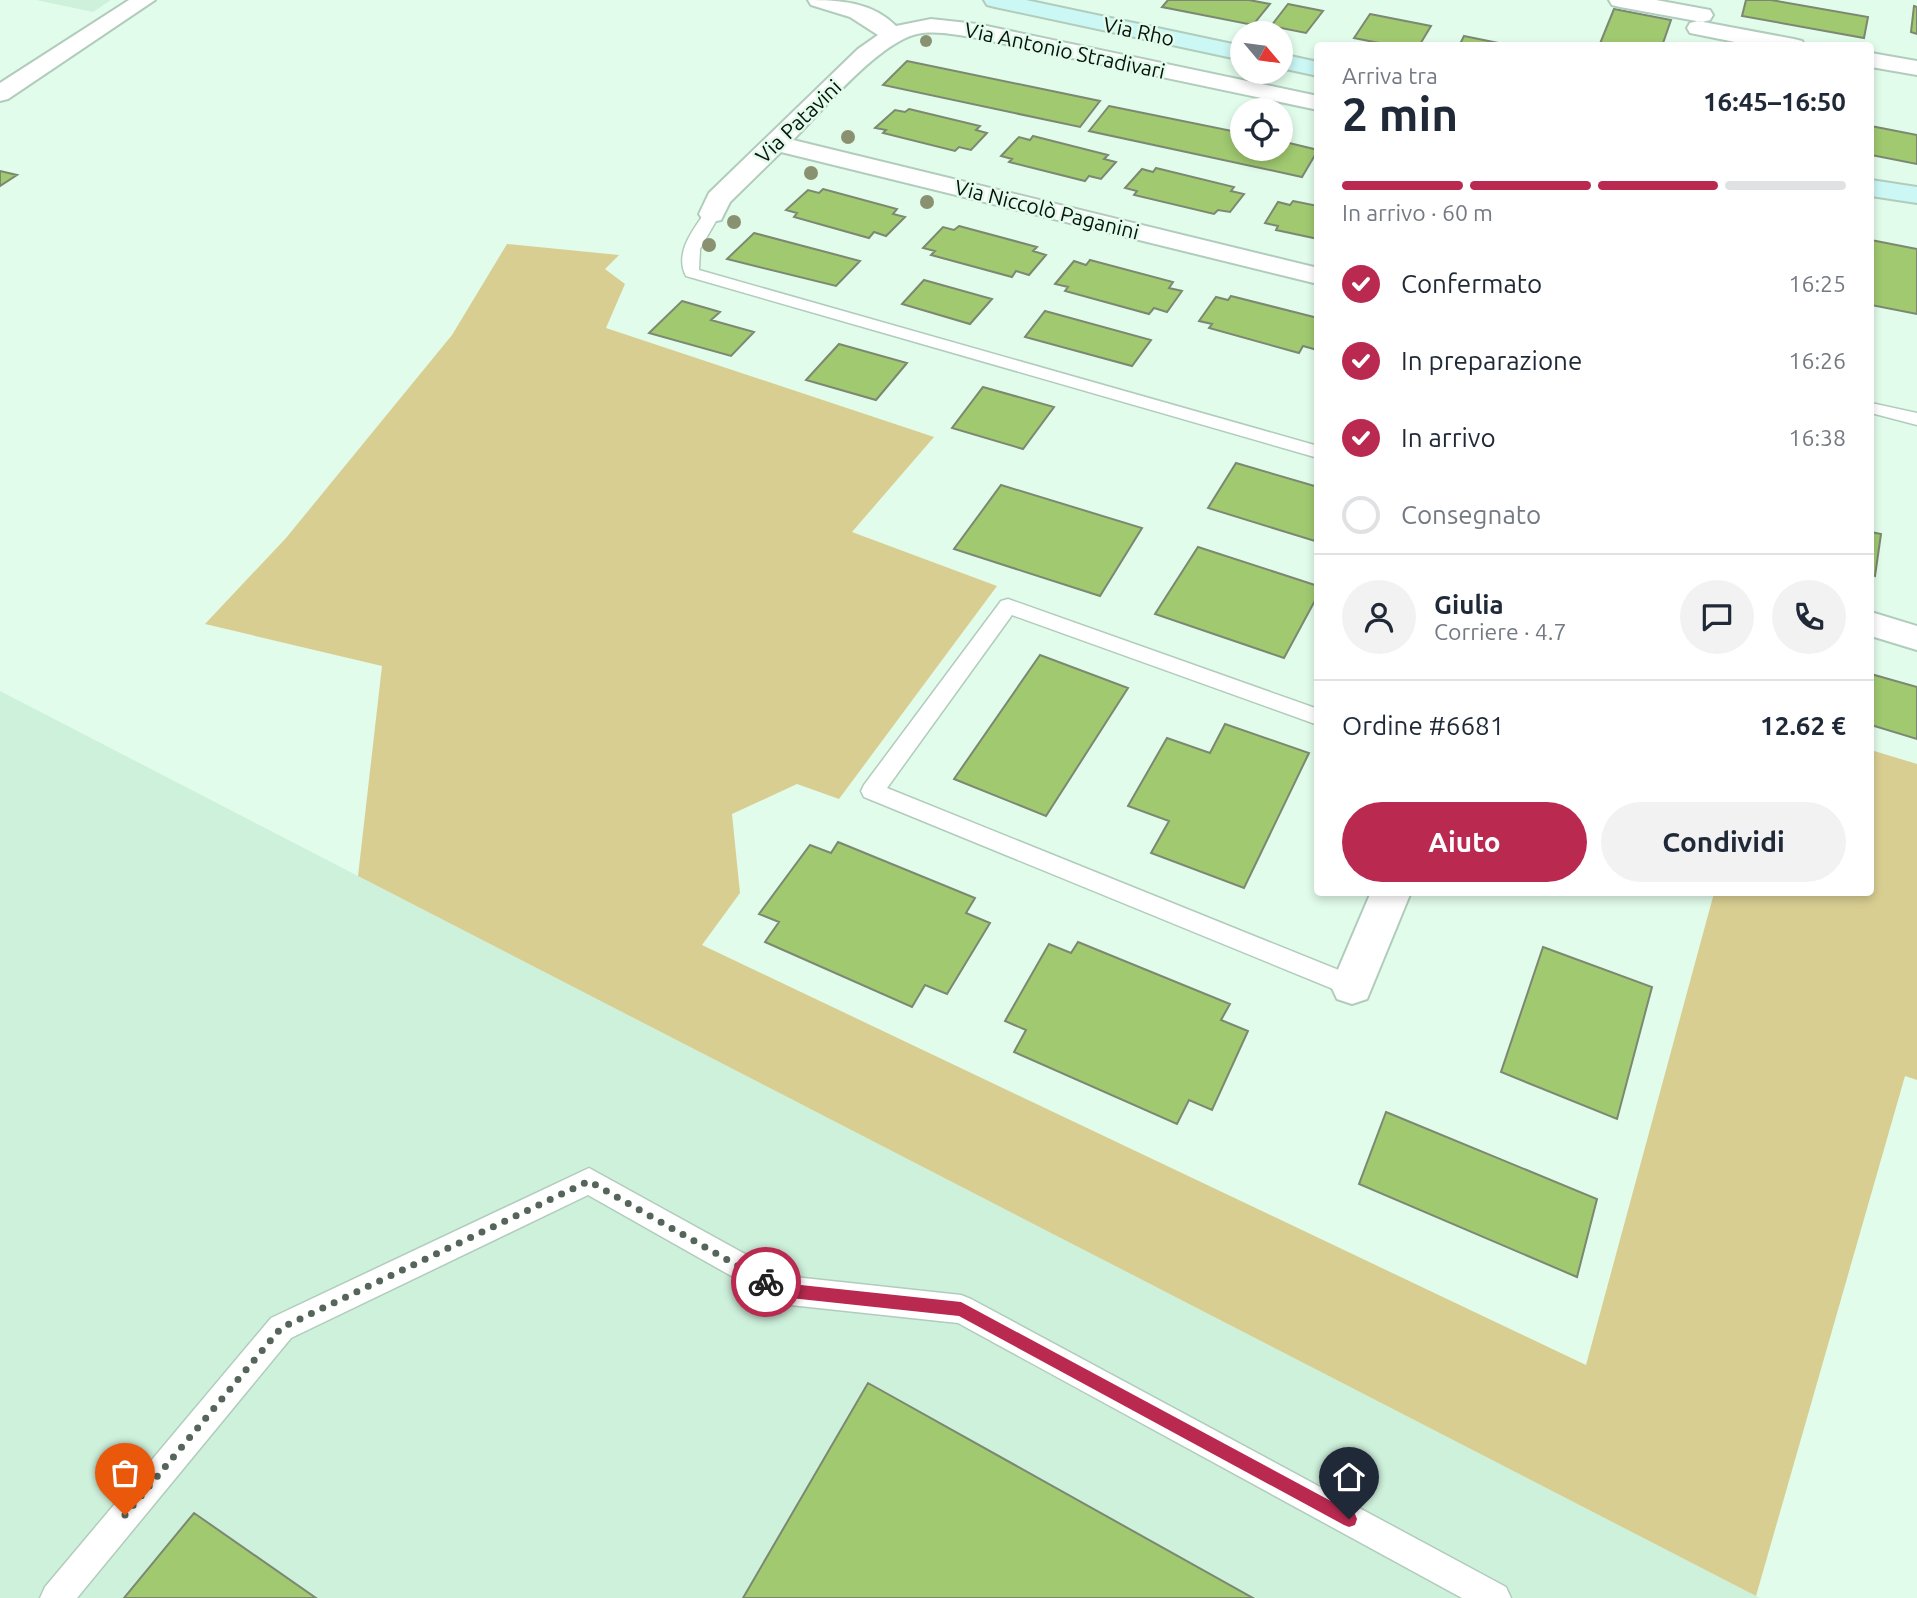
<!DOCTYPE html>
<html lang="it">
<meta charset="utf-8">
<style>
body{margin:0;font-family:Ubuntu,sans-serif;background:#f2f2f3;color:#1f2937;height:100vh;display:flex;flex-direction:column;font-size:26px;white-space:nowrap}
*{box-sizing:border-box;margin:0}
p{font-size:23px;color:#747a83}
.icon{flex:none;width:38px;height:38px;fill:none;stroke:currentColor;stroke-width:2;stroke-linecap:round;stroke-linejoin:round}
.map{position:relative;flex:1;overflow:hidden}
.details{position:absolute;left:1314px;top:42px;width:560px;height:854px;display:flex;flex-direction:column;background:#fff;border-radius:7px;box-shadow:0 4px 10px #0003}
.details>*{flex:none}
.needle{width:46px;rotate:119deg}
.tools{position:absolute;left:1230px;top:21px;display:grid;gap:14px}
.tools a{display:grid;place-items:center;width:63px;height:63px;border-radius:50%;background:#fff;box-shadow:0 4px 10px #0003;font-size:35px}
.pin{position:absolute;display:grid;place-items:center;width:60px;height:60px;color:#fff;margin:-72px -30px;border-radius:50% 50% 50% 0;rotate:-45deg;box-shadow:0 0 7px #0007}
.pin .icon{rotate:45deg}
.courier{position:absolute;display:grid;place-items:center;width:70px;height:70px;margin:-35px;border:5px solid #ba2950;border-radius:50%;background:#fff;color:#222;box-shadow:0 2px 9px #0007}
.summary em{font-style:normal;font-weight:700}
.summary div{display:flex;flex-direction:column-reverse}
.summary{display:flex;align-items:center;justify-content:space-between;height:119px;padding:0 28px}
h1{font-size:46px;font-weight:700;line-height:52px}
.bar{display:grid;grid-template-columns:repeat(4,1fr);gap:10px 7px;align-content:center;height:84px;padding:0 28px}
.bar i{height:9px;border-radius:5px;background:#e0e1e3}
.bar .on{background:#ba2950}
.bar p{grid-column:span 4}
.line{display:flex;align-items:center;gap:18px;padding:0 28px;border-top:2px solid #e0e1e3}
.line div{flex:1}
.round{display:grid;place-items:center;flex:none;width:74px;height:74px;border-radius:37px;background:#f2f2f3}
ol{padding:0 28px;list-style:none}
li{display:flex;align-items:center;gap:21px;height:77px}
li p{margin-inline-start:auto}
li .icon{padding:7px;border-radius:50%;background:#ba2950;color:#fff;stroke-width:4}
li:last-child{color:#747a83}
li i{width:38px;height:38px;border:4px solid #e0e1e3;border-radius:50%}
.primary-button{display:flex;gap:14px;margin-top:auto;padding:14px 28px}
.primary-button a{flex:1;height:80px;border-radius:42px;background:#ba2950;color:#fff;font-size:28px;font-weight:700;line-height:80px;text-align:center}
.primary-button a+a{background:#f2f2f3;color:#1f2937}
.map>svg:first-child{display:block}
.built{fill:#cef1dc}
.green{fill:#d9ce92}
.building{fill:#a0c970;stroke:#7c8871;stroke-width:2}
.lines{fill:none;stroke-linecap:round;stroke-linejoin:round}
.service-casing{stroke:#b1ccbc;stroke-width:3}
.minor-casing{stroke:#b1ccbc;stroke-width:4}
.secondary-casing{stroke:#b1ccbc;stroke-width:4}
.service{fill:#fff;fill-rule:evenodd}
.minor{fill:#fff;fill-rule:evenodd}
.secondary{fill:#cbf7f4;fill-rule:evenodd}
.tree{fill:#8a9171}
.route{fill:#ba2950}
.done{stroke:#55655b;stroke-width:7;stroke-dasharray:0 12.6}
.labels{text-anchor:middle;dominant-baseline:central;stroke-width:5;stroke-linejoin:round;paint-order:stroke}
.far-street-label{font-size:21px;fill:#09130d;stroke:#e1fceb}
</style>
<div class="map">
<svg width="1917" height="1598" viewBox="0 0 1917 1598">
<rect width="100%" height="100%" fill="#e1fceb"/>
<path class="built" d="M36,0H111L93,12Z
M0,691L358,876L1760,1598H0Z"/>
<path class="green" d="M507,244L619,255L605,269L625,284L606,328L934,437L852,532L997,586L839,799L797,784L732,814L740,893L702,945L1586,1365L1714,893L1871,892V750L1917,764V1080L1905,1076L1756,1596L358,876L382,666L205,624L286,538L452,335Z"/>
<path class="building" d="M1168,0H1249L1270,4L1253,25L1162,7Z
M1746,0H1771L1868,17L1864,38L1742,16Z
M1288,4L1323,11L1306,33L1271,26Z
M1914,6L1917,7V34L1911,32Z
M1614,9L1671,20L1662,46H1599Z
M1370,14L1431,26L1419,46H1394L1354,38Z
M1464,36L1513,46H1459Z
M907,61L1100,101L1080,127L883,85Z
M1109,106L1242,133V149H1281V141L1318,150L1302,177L1089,131Z
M909,109L980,126L976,130L987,133L971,150L959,147L955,151L883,133L886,130L875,128L895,110L905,112Z
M1871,126L1917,135V164L1871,155Z
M1033,136L1108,155L1104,159L1116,162L1101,179L1089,176L1085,181L1009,162L1012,159L1001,156L1019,137L1030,140Z
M1156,168L1234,187L1231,191L1244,194L1230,212L1218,210L1214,214L1134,195L1137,191L1125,188L1142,169L1153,172Z
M0,171L17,175L0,186Z
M823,189L897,209L893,214L905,217L886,236L874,232L869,238L794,217L797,213L786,210L808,190L819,193Z
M1293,201L1318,206V239L1276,230L1278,226L1265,223L1278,202L1290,205Z
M959,226L1037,247L1033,251L1046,255L1029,275L1016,271L1012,277L931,255L935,251L923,248L943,227L954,230Z
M754,233L860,261L836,286L727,259Z
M1871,240L1917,249V314L1871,305Z
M1090,260L1173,282L1169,288L1182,291L1167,312L1154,308L1149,314L1065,291L1068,287L1055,284L1074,261L1086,265Z
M924,280L992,299L970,324L902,304Z
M1231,296L1318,318L1317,350L1303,346L1299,353L1209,328L1212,324L1199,321L1216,297L1228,300Z
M682,301L720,312L711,320L754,332L731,356L649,333Z
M1045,311L1151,340L1132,366L1025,337Z
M839,344L907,363L876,400L806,380Z
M983,387L1054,407L1023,449L952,428Z
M1236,463L1318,487V542L1208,508Z
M1001,485L1142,528L1100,596L954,549Z
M1871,532L1881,534L1875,576L1871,574Z
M1198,547L1318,586V595L1284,658L1155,614Z
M1040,655L1128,688L1046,816L954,779Z
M1871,674L1917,687V739L1871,725Z
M1225,724L1309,753L1244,888L1151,853L1169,821L1128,806L1167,738L1210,753Z
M838,842L975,898L966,913L990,923L947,994L925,985L912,1007L765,942L779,922L759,914L810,845L831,853Z
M1078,942L1230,1004L1221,1020L1248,1031L1212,1110L1189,1100L1177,1124L1014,1052L1026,1030L1005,1021L1049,944L1071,953Z
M1543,947L1652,987L1617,1119L1501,1072Z
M1386,1112L1597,1199L1577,1277L1359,1184Z
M868,1383L1253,1598H743Z
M194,1513L316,1598H124Z"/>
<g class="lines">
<defs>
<path id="service" d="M712,209L720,214L700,249L699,270L1318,446V458L686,276C674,253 693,230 706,211Z
M1871,403L1917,413V425L1871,413Z
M1008,599L1318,709V725L1012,615L887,788L1361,979L1365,986L1361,993L1352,997L1343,993L864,797L861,791L864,785L1001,601Z
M589,1168L785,1276L961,1295L971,1299L1506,1587L1511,1598H1462L958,1323L781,1304L588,1195L291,1338L77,1598H40L45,1587L271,1318Z"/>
<path id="minor" d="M129,0H155L8,99L0,101V83Z
M808,0C840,0 872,2 896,26L931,19L977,24L1318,96V110L977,38C958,35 936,30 917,34C878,43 822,111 793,140L1318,268V284L781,152L730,202L721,220L712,222L703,220L699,214L709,193L858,49L878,35L850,17L811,5Z
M1609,0H1656L1710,10L1713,15L1710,20L1702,22L1620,7L1612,5Z
M1698,21L1794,39L1802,41L1805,46H1755L1690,33L1687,28L1690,23Z
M1871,53L1917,61V75L1871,67Z
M1871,612L1917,626V650L1871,636Z
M1371,892H1411L1367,999L1352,1004L1337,999L1331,986Z"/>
<path id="secondary" d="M984,0H1026L1242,46V60L995,7L987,5Z
M1281,54L1318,62V76L1281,68Z
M1871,180L1917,187V203L1871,196Z"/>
</defs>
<use href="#service" class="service-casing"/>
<use href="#minor" class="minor-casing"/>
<use href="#secondary" class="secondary-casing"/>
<use href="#service" class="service"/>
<use href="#minor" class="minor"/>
<use href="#secondary" class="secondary"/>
</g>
<g class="tree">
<circle cx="926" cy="41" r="6"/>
<circle cx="848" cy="137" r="7"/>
<circle cx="811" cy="173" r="7"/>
<circle cx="927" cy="202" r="7"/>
<circle cx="734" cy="222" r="7"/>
<circle cx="709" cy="245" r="7"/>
</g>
<path class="route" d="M766,1275L782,1283L961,1302L1355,1514L1357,1519L1355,1525L1349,1527L1344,1525L959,1316L781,1297L761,1286L758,1282Z"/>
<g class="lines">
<path class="done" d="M125,1515L281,1328L589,1181L766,1282"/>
</g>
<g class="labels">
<g class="far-street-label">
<text transform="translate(1139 31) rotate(12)">Via Rho</text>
<text transform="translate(1065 50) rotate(12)">Via Antonio Stradivari</text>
<text transform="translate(798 121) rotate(-44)">Via Patavini</text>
<text transform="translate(1047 209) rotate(14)">Via Niccolò Paganini</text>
</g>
</g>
</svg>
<div class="tools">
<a><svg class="needle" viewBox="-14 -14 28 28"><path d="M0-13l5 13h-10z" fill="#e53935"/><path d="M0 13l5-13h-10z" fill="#747a83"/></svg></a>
<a><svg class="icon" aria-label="locate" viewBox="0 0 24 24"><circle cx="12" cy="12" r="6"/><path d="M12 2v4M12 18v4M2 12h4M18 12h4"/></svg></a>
</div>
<div class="pin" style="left:125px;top:1515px;background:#ea580c"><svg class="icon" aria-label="bag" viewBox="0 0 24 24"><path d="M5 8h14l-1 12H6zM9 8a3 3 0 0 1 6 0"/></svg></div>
<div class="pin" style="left:1349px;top:1519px;background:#1f2937"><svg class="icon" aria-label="home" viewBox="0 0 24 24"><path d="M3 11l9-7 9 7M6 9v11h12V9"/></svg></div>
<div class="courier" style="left:766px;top:1282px"><svg class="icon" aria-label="bike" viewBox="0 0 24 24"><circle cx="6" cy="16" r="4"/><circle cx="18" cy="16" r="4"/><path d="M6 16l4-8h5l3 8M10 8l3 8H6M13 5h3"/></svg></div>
<section class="details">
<div class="summary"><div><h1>2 min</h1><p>Arriva tra</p></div><em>16:45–16:50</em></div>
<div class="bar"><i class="on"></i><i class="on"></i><i class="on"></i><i></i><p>In arrivo · 60 m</p></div>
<ol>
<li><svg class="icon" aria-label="check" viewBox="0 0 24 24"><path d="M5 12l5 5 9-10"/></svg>Confermato<p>16:25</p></li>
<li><svg class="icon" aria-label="check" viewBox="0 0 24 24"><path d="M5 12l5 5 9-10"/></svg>In preparazione<p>16:26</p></li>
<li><svg class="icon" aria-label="check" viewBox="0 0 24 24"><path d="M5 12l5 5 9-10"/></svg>In arrivo<p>16:38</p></li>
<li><i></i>Consegnato</li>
</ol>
<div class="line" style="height:126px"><a class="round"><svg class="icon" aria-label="person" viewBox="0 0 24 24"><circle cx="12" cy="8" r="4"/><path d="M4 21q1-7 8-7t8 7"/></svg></a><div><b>Giulia</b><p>Corriere · 4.7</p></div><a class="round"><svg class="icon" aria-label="chat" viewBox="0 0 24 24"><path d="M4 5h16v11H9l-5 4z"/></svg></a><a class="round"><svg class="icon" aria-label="phone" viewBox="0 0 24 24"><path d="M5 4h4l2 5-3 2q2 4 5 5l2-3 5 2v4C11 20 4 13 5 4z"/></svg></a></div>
<div class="line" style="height:91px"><div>Ordine #6681</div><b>12.62 €</b></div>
<div class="primary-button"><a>Aiuto</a><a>Condividi</a></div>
</section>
</div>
